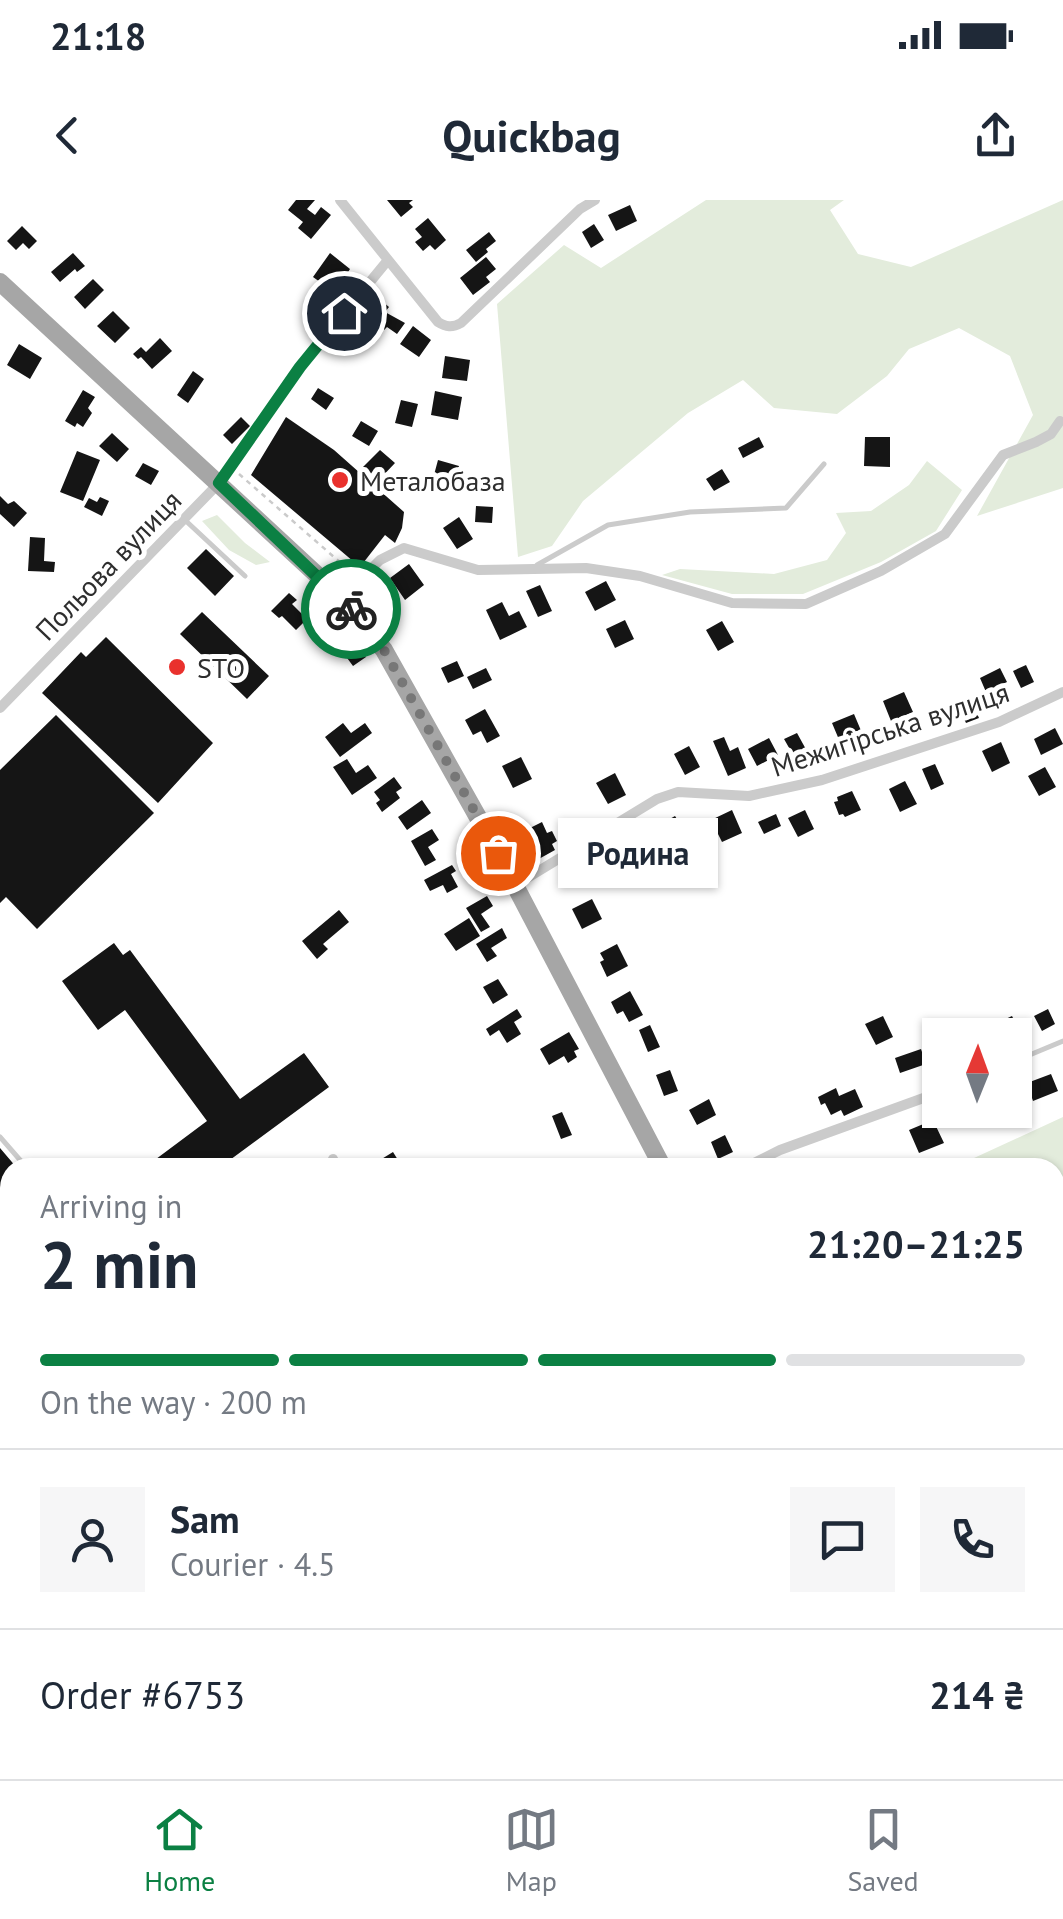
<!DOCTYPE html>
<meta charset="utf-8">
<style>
body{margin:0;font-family:"PT Sans",sans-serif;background:#f6f6f7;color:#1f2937;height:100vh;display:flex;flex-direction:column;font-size:38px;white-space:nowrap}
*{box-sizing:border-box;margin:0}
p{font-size:32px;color:#747a83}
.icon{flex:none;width:55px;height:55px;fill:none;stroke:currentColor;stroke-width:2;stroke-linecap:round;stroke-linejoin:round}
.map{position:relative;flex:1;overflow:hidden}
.sheet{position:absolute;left:0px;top:958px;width:1065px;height:622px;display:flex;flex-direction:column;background:#fff;border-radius:30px 30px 0 0;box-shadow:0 2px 8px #0004}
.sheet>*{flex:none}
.needle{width:65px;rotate:1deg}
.fabs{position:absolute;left:922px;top:818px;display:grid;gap:20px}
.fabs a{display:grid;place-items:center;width:110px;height:110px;border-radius:0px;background:#fff;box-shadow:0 2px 8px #0004;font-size:50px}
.pin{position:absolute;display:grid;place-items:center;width:85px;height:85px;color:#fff;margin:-42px;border:5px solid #fff;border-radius:50%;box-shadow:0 2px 10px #0007}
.courier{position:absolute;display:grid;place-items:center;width:100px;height:100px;margin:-50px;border:8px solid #0b8043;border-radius:50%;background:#fff;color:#222;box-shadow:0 2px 12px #0007}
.bubble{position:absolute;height:70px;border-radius:0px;background:#fff;box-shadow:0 2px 8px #0004;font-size:32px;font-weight:600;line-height:70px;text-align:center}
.head em{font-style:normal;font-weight:600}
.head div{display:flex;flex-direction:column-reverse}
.head{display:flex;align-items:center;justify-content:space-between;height:170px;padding:0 40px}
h1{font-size:65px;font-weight:600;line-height:75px}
.bar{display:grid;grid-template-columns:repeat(4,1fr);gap:15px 10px;align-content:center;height:120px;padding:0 40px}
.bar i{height:12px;border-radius:8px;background:#e0e1e3}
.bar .current{background:#0b8043}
.bar p{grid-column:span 4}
.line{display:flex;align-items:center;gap:25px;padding:0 40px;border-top:2px solid #e0e1e3}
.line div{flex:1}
.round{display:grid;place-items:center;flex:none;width:105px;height:105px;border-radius:0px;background:#f6f6f7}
.status{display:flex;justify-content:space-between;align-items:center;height:70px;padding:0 50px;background:#fff;direction:ltr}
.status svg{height:28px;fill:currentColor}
header{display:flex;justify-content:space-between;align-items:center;height:130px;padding:0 40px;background:#fff;font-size:45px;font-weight:600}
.tabs{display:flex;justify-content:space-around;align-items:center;height:140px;border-top:2px solid #e0e1e3;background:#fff;font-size:28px;color:#747a83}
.tabs a{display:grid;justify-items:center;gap:5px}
.tabs .current{color:#0b8043}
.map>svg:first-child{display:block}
.green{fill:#e3ecdc}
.building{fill:#151515}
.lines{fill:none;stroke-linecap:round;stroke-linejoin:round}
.path{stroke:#cbcbcb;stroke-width:2.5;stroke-dasharray:5 5;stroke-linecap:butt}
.service{stroke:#cbcbcb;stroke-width:5}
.minor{stroke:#cbcbcb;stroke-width:10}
.primary{stroke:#a6a6a6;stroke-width:18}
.done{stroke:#777;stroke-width:10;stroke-dasharray:0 18}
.route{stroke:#0b8043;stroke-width:12}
.poi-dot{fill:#e9312d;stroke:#fff;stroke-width:4}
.labels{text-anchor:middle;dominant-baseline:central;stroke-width:10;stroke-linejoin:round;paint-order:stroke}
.poi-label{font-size:28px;fill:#2e2e2e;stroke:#fff;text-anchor:start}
.street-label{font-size:28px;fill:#2e2e2e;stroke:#fff}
</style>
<div class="status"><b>21:18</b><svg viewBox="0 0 49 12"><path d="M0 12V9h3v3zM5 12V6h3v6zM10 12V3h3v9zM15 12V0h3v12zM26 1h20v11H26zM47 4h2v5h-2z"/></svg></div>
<header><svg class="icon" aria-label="back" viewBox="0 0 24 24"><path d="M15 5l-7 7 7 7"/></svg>Quickbag<svg class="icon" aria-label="share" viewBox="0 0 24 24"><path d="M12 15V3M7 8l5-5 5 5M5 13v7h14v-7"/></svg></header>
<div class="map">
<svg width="1063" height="1579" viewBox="0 0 1063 1579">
<rect width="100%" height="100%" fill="#fff"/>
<path class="green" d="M706,0H844L830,10L858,54L911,67L1063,0V288L977,316L1033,215L1010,156L959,128L909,149L887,176L837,214L774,208L743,180L688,213L583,301L552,346L518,357L497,104L564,45L601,68Z
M927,261L962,290L936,331L881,362L803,394H732L662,375L680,369L774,374L827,360L846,333L836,313L871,311L909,285Z
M217,315L245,343L270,362L256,365L229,350L202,321Z
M1063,917V1002L1055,1004V968L960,967L961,964Z"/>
<path class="building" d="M296,0H315L307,9L315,15L321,7L331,15L311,39L298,28L303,22L288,10Z
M387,0H413L409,3L413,7L401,17Z
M630,5L637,21L616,31L608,15Z
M428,18L446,40L435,50L430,45L423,51L415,42L422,37L415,29Z
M594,24L604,40L591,48L582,32Z
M22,26L37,41L29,49L23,43L16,50L7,41Z
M489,32L496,41L486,49L488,52L476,62L466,50Z
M73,53L85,66L77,72L75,69L60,82L51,72Z
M330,53L350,69L347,74L352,78L344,90L339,86L334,92L313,77Z
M486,57L496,69L486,77L490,82L473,95L460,78Z
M93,79L104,90L85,109L74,97Z
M383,102L389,107L385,112L405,123L397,134L387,127L384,130L370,119Z
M113,111L130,128L115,143L97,126Z
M413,126L431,140L419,157L400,144Z
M160,138L172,151L152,169L141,157L138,159L133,154L141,147L146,152Z
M19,144L42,158L30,179L7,165Z
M445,156L470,160L467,181L442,178Z
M193,171L204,179L188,203L177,195Z
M318,188L334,198L326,210L311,199Z
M83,190L95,197L88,208L92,213L83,227L77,223L75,227L65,221Z
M435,191L462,197L458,220L431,215Z
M401,200L418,204L412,227L395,223Z
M241,217L250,226L232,244L223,235Z
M286,217L334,250L404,312L402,328L395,343L385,335L360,367L251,275Z
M361,221L378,231L369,246L352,236Z
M112,233L129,249L117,262L99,246Z
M759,237L764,247L743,258L738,248Z
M865,237H890V267L864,266Z
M380,250L395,263L377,282L362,268Z
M77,251L100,260L83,301L60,292Z
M438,260L459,266L452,291L431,286Z
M143,263L159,271L151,285L135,276Z
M722,269L730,282L714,291L706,279Z
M0,296L8,304L14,301L27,313L14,327L0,314Z
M100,297L109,301L102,316L84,307L89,298L97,302Z
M476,306L493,307L492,323L475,322Z
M459,317L473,339L457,349L443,328Z
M30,337L45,338L44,361L55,362L54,372L28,371Z
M206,349L234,376L215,396L187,368Z
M409,364L424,385L405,400L390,378Z
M606,381L616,400L595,411L585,392Z
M540,385L552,411L538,417L526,391Z
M289,393L297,400L292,404L307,419L296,430L282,416L279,418L271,411Z
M502,402L509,416L519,411L527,427L500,440L486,410Z
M202,412L269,476L247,499L180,434Z
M625,420L634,439L615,448L606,429Z
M722,421L734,442L718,451L706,430Z
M106,437L213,543L158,603L42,493L81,452L86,457Z
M352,437L366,457L353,466L339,447Z
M457,461L464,476L448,483L441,468Z
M1026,465L1034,482L1021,488L1013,471Z
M486,468L492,480L473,489L467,477Z
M1000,468L1007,482L986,492L980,478Z
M904,492L913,512L891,521L883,501Z
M970,498L979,518L966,523L957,503Z
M485,509L500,536L487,543L481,531L473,535L465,520Z
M854,514L862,533L840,542L832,523Z
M56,515L154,613L37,729L6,697L0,703V570Z
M343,523L351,533L365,523L372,533L340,557L325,537Z
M1055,528L1063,544L1041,555L1034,539Z
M797,533L808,553L796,560L784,539Z
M724,537L730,551L738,547L746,568L728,576L713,541Z
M769,538L778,555L757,566L748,549Z
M1001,542L1010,563L992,572L982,551Z
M689,546L700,567L685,575L674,554Z
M521,557L532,579L513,588L502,566Z
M347,559L356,573L368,565L377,578L352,595L333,567Z
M935,564L944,584L931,590L922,569Z
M1045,567L1056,587L1039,596L1028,576Z
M615,573L626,595L608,604L596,583Z
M394,577L402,588L396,592L400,598L382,612L376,603L380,600L374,592Z
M905,581L917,604L900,612L889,589Z
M852,591L861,610L845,617L843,614L839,615L834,602L838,601L837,597Z
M422,600L431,613L407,630L398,617Z
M732,610L742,633L722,642L711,620Z
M805,610L814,629L798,637L788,618Z
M776,614L781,626L764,634L758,622Z
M675,616L686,633L657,650L647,632Z
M542,622L547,633L552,631L557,641L552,644L555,650L537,660L522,632Z
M432,629L439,640L428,647L436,660L425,666L411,641Z
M616,648L626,666L608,676L598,658Z
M452,665L456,671L451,674L458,687L447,693L443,685L430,691L424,680Z
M487,696L493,706L481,714L490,727L481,732L466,708Z
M592,699L602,719L582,729L572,709Z
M339,710L349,722L323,744L328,749L317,759L302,741Z
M469,718L480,736L456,751L444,734Z
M502,728L507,738L491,748L497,756L487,762L476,744Z
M114,743L123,755L130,750L240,899L304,853L329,887L219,968H144L207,921L125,810L98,830L62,781Z
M617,744L628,766L607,777L600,762L604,760L600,753Z
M498,779L508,795L493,804L483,787Z
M630,791L643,815L629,822L623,811L617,814L611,802Z
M517,809L522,817L514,822L521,834L507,843L499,830L490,836L486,829Z
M1048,809L1055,824L1042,831L1034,816Z
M883,816L893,837L876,845L865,824Z
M1012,816L1020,832L1014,835H1002L997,823Z
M650,825L660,847L648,852L639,830Z
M569,832L579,849L574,851L577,857L568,863L564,856L549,865L540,849Z
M921,849L926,864L900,873L895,858Z
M670,870L678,891L664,896L656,875Z
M1051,874L1058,891L1033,901L1027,883Z
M836,888L839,896L855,889L863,907L844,916L841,910L831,915L825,903L821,905L818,897Z
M709,899L716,915L697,925L689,910Z
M562,912L572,935L561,939L552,916Z
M933,920L944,943L919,953L909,930Z
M725,935L733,952L718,959L711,942Z
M0,948L17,968H10V993L0,1000Z
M393,952L403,968H367Z"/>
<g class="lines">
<path class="path" d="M239,274L350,371
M0,1135L10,1145
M1055,1526L1063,1524
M222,1579L235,1570"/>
<path class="service" d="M186,321L245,376
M537,365L608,325L690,312L786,308L824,264
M1015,861L1063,841
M0,937L27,968
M889,1570L894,1579"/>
<path class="minor" d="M340,0L438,122C446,127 452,128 461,123L580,9L595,0
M342,398L380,360L404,348L478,370L586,368L640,376L732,403L806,404L881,371L945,334L1003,255L1036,242L1051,234L1060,221
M0,508L219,283L300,167L388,60
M514,686L657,599L678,592L749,596L822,580L999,522L1063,492
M333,959L337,968
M744,968L780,950L940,892
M1055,1299L1063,1319
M0,1332L10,1344
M1055,1392L1063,1388
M181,1570L188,1579
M465,1570L472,1579
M719,1579L734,1570"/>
<path class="primary" d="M0,82L342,398L384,450L498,653L663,968
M973,1570L977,1579"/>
</g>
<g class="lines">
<path class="done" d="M351,409L384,450L498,653"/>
<path class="route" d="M344,113L300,167L219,283L351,409"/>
</g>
<g class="poi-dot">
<circle cx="340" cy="280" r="10"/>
<circle cx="177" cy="467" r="10"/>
</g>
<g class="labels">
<g class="poi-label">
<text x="360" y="280">Металобаза</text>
<text x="197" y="467">STO</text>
</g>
<g class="street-label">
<text transform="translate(108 365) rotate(-46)">Польова вулиця</text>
<text transform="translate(890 529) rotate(-18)">Межигірська вулиця</text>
</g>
</g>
</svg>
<div class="fabs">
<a><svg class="needle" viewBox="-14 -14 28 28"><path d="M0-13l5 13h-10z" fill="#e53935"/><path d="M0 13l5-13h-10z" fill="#747a83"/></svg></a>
</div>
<div class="pin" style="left:498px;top:653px;background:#ea580c"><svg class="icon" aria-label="bag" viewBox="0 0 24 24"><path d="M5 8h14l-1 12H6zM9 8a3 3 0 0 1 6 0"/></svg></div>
<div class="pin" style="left:344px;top:113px;background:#1f2937"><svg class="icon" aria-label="home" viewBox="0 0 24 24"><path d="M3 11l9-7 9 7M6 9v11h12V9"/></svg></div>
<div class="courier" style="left:351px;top:409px"><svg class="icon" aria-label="bike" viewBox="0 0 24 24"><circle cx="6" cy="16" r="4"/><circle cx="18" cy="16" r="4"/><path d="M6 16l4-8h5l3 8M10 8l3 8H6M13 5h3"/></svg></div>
<div class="bubble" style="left:558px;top:618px;width:160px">Родина</div>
<section class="sheet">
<div class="head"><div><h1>2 min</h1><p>Arriving in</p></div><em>21:20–21:25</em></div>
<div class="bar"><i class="current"></i><i class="current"></i><i class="current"></i><i></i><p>On the way · 200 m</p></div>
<div class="line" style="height:180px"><a class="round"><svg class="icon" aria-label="person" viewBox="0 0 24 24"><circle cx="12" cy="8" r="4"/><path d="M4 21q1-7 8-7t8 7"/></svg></a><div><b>Sam</b><p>Courier · 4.5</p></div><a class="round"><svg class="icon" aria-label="chat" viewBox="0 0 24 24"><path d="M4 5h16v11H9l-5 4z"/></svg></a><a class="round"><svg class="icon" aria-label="phone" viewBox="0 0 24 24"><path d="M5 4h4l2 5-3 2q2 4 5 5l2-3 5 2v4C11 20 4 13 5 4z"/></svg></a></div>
<div class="line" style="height:130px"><div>Order #6753</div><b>214 ₴</b></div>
</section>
</div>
<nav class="tabs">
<a class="current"><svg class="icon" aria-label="home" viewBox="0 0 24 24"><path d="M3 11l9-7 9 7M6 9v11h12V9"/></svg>Home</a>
<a><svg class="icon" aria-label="map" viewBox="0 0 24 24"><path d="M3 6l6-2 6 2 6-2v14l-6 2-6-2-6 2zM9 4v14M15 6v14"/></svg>Map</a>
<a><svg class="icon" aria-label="saved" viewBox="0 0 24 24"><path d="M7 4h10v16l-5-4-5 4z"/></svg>Saved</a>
</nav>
